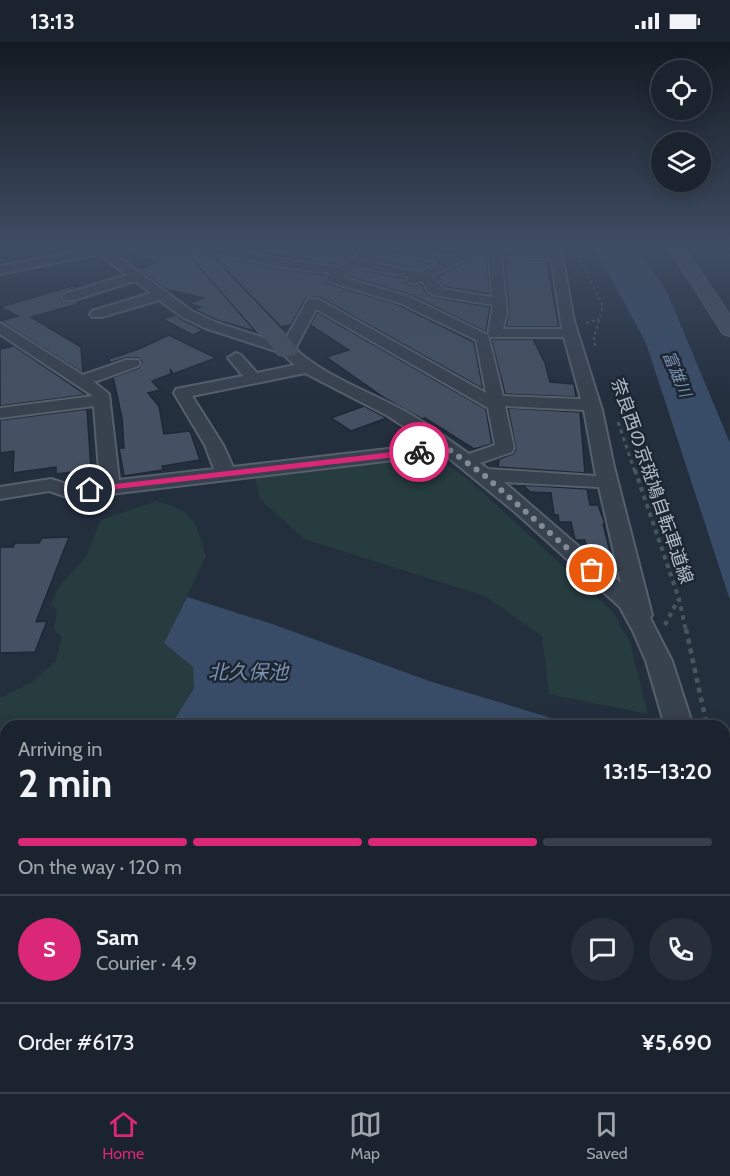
<!DOCTYPE html>
<meta charset="utf-8">
<style>
body{margin:0;font-family:Cabin,"Noto Sans JP",sans-serif;background:#282f3a;color:#f1f3f6;height:100vh;display:flex;flex-direction:column;font-size:22px;white-space:nowrap}
*{box-sizing:border-box;margin:0}
p{font-size:20px;color:#a0a4aa}
.icon{flex:none;width:33px;height:33px;fill:none;stroke:currentColor;stroke-width:2;stroke-linecap:round;stroke-linejoin:round}
.map{position:relative;flex:1;overflow:hidden}
.drawer{position:absolute;left:0px;top:678px;width:730px;height:372px;display:flex;flex-direction:column;background:#1b232e;border-radius:18px 18px 0 0;box-shadow:0 3px 15px #0003,0 0 0 2px #39404a}
.drawer>*{flex:none}
.fabs{position:absolute;left:651px;top:18px;display:grid;gap:12px}
.fabs a{display:grid;place-items:center;width:60px;height:60px;border-radius:50%;background:#1b232e;box-shadow:0 3px 15px #0003,0 0 0 2px #39404a;font-size:30px}
.pin{position:absolute;display:grid;place-items:center;width:51px;height:51px;color:#fff;margin:-26px;border:3px solid #fff;border-radius:50%;box-shadow:0 2px 6px #0007}
.courier{position:absolute;display:grid;place-items:center;width:60px;height:60px;margin:-30px;border:4px solid #db2777;border-radius:50%;background:#fff;color:#222;box-shadow:0 2px 8px #0007}
.summary em{font-style:normal;font-weight:700}
.summary div{display:flex;flex-direction:column-reverse}
.summary{display:flex;align-items:center;justify-content:space-between;height:102px;padding:0 18px}
h1{font-size:39px;font-weight:700;line-height:45px}
.bar{display:grid;grid-template-columns:repeat(4,1fr);gap:9px 6px;align-content:center;height:72px;padding:0 18px}
.bar i{height:8px;border-radius:4px;background:#39404a}
.bar .current{background:#db2777}
.bar p{grid-column:span 4}
.line{display:flex;align-items:center;gap:15px;padding:0 18px;border-top:2px solid #39404a}
.line div{flex:1}
.round{display:grid;place-items:center;flex:none;width:63px;height:63px;border-radius:32px;background:#282f3a}
.status{display:flex;justify-content:space-between;align-items:center;height:42px;padding:0 30px;background:#1b232e;direction:ltr}
.status svg{height:16px;fill:currentColor}
.dock{display:flex;justify-content:space-around;align-items:center;height:84px;border-top:2px solid #39404a;background:#1b232e;font-size:16px;color:#a0a4aa}
.dock a{display:grid;justify-items:center;gap:3px}
.dock .current{color:#db2777}
.map>svg:first-child{display:block}
.green{fill:#263c3f}
.water{fill:#394c67}
.lines{fill:none;stroke-linecap:round;stroke-linejoin:round}
.stream{stroke:#394c67;stroke-width:4}
.building{fill:#455162;stroke:#1f2835;stroke-width:1.5}
.street-casing{stroke:#565f6c;stroke-width:4}
.secondary-casing{stroke:#565f6c;stroke-width:2}
.path-far3{stroke:#44595c;stroke-width:2;stroke-dasharray:3 3;stroke-linecap:butt}
.path-far2{stroke:#44595c;stroke-width:3;stroke-dasharray:4 4;stroke-linecap:butt}
.path-far1{stroke:#44595c;stroke-width:4;stroke-dasharray:4.5 4.5;stroke-linecap:butt}
.path{stroke:#44595c;stroke-width:4.5;stroke-dasharray:5 5;stroke-linecap:butt}
.street{fill:#38414e;fill-rule:evenodd}
.secondary{fill:#465061;fill-rule:evenodd}
.route{fill:#db2777}
.done{stroke:#828b98;stroke-width:6;stroke-dasharray:0 10.8}
.labels{text-anchor:middle;dominant-baseline:central;stroke-width:5;stroke-linejoin:round;paint-order:stroke}
.far-water-label{font-size:16px;font-style:italic;fill:#7c92b1;stroke:#1d2633}
.street-label{font-size:18px;fill:#b4bcc9;stroke:#1d2633}
.water-label{font-size:20px;font-style:italic;fill:#7c92b1;stroke:#1d2633}
</style>
<div class="status"><b>13:13</b><svg viewBox="0 0 49 12"><path d="M0 12V9h3v3zM5 12V6h3v6zM10 12V3h3v9zM15 12V0h3v12zM26 1h20v11H26zM47 4h2v5h-2z"/></svg></div>
<div class="map">
<svg width="730" height="1050" viewBox="0 0 730 1050">
<rect width="100%" height="100%" fill="#242f3e"/>
<path class="green" d="M436,415L469,438L613,570L630,601L648,672L549,652L542,594L485,554L304,497L260,457L255,436Z
M156,459C195,470 195,477 206,514L164,601L193,624L194,645L173,680L177,684H6V1044H189V1050H0V656L32,640L56,619L62,595L54,587L57,569L51,562L60,543L85,516L101,478Z"/>
<path class="water" d="M595,207H638L667,250L730,401V558L646,301Z
M187,555L272,582L432,640L578,684H177L173,680L194,646L193,625L164,601Z
M189,1044H672L668,1050H189Z"/>
<g class="lines">
<path class="stream" d="M712,207L730,215"/>
</g>
<path class="building" d="M129,207H184L255,289L216,278L194,267L201,265L189,262L203,256L165,247L138,227L159,220L129,212Z
M242,207H358L353,213L339,223Z
M375,207H381L389,213L433,221L420,228L368,217Z
M208,209L215,213L282,227L326,233L324,237L326,241L399,263L474,300L483,347L319,255L306,256L291,283L281,285Z
M480,212L487,214L490,252L444,245L436,235Z
M504,216L547,219L559,285H506L509,270Z
M357,227L405,237L406,240L412,244L421,242L426,250L434,255L490,265L486,290L411,253L347,234Z
M76,243V246L62,251L60,256L64,260L77,259L78,262L31,275L81,305L83,331L0,279L18,274L0,265Z
M317,270L486,367L492,402L474,407L425,376L422,377L386,357L326,315L349,308L310,283Z
M176,273L181,277L203,288L193,293L162,277Z
M169,293L216,316L173,332L170,327L171,332L152,339L160,348L148,351L159,364L164,392L190,389L200,418L162,424L163,428L124,434L119,406H124L122,376L113,335L139,326L142,320L138,316H126L110,321L109,317L141,306Z
M491,297H533L545,321L550,340L574,342L576,355L505,352Z
M14,304L85,352V353L0,364V307Z
M364,364L387,376L351,389L331,376Z
M508,366L580,370L585,431L498,425L499,417L513,412L516,407Z
M87,367L91,428L56,432V425L13,431L14,409L0,411V378Z
M523,443L587,447L590,463H598L605,482H603L610,510L588,509L585,498H575L571,480H559L558,473H554L551,451L530,450Z
M69,495L36,580L47,579L35,610L0,611V505H13L15,501H39L42,496Z"/>
<g class="lines">
<defs>
<path id="street" d="M89,207H107L192,269L215,280L283,302L308,257H318L486,351L476,298L400,261L327,239L326,236L331,231L282,225L215,211L209,207H231L282,217L340,225L355,215L361,207H373L364,219L420,230L440,220L389,211L383,207H407L450,215L467,207L550,210L549,207H561L574,279L602,368L614,425L652,573L650,576L672,619L693,684H665L646,619L633,589L620,565L515,470L444,412L110,452L70,456L49,449L0,457V445L51,437L72,444L100,441L94,364L0,376V366L93,354L0,292V281L83,333L126,318H138L140,321L138,324L94,340L109,352L119,438L214,427L205,403L174,351L176,347L243,334L228,316L236,311L241,313L257,331L295,323L282,311L205,286L182,275L159,258L102,275H92L90,272L92,269L151,251L135,239L74,258H64L62,255L64,252L127,233L99,212L0,232V224ZM480,210L489,212L492,255L443,247L432,234ZM501,214L551,217L562,287H503L507,270ZM357,225L409,235L407,238L413,242L422,239L428,249L434,253L493,263L488,292L490,295H564L581,357L503,354L488,293L410,255L342,235ZM316,267L488,366L495,403L469,412C446,396 424,379 399,366C363,347 325,334 295,307ZM305,331L388,374L431,402L233,425L223,403L192,354ZM505,364L584,368L596,434L488,427L480,421L512,410L514,406ZM504,440L599,445L621,541Z
M724,856L730,858V910L724,908Z"/>
<path id="secondary" d="M186,207H203L295,303L298,308L295,313L287,314L279,313Z
M669,207H685L730,273V294L723,292Z"/>
</defs>
<use href="#street" class="street-casing"/>
<use href="#secondary" class="secondary-casing"/>
<path class="path-far3" d="M575,207L603,264L594,295L595,304
M167,237L181,216
M586,281L599,277"/>
<path class="path-far2" d="M618,380L635,430"/>
<path class="path-far1" d="M635,428L679,557L686,589
M665,583L678,558"/>
<path class="path" d="M686,587L707,684
M724,747L730,766"/>
<use href="#street" class="street"/>
<use href="#secondary" class="secondary"/>
</g>
<linearGradient id="sky" x2="0" y2="1"><stop stop-color="#141a22"/><stop offset="0.58" stop-color="#3f4d63"/><stop offset="1" stop-color="#3f4d63" stop-opacity="0"/></linearGradient>
<rect width="730" height="354" fill="url(#sky)"/>
<path class="route" d="M419,407L423,410L422,412L90,450L86,448L90,445Z"/>
<g class="lines">
<path class="done" d="M419,410L447,406L484,433L592,528"/>
</g>
<g class="labels">
<g class="far-water-label">
<text transform="translate(677 332) rotate(67)">富雄川</text>
</g>
<g class="street-label">
<text transform="translate(652 439) rotate(71)">奈良西の京斑鳩自転車道線</text>
</g>
<g class="water-label">
<text x="248" y="630">北久保池</text>
</g>
</g>
</svg>
<div class="fabs">
<a><svg class="icon" aria-label="locate" viewBox="0 0 24 24"><circle cx="12" cy="12" r="6"/><path d="M12 2v4M12 18v4M2 12h4M18 12h4"/></svg></a>
<a><svg class="icon" aria-label="layers" viewBox="0 0 24 24"><path d="M12 4l9 5-9 5-9-5zM3 14l9 5 9-5"/></svg></a>
</div>
<div class="pin" style="left:592px;top:528px;background:#ea580c"><svg class="icon" aria-label="bag" viewBox="0 0 24 24"><path d="M5 8h14l-1 12H6zM9 8a3 3 0 0 1 6 0"/></svg></div>
<div class="pin" style="left:90px;top:448px;background:#1f2937"><svg class="icon" aria-label="home" viewBox="0 0 24 24"><path d="M3 11l9-7 9 7M6 9v11h12V9"/></svg></div>
<div class="courier" style="left:419px;top:410px"><svg class="icon" aria-label="bike" viewBox="0 0 24 24"><circle cx="6" cy="16" r="4"/><circle cx="18" cy="16" r="4"/><path d="M6 16l4-8h5l3 8M10 8l3 8H6M13 5h3"/></svg></div>
<section class="drawer">
<div class="summary"><div><h1>2 min</h1><p>Arriving in</p></div><em>13:15–13:20</em></div>
<div class="bar"><i class="current"></i><i class="current"></i><i class="current"></i><i></i><p>On the way · 120 m</p></div>
<div class="line" style="height:108px"><b class="round" style="background:#db2777;color:#fff">S</b><div><b>Sam</b><p>Courier · 4.9</p></div><a class="round"><svg class="icon" aria-label="chat" viewBox="0 0 24 24"><path d="M4 5h16v11H9l-5 4z"/></svg></a><a class="round"><svg class="icon" aria-label="phone" viewBox="0 0 24 24"><path d="M5 4h4l2 5-3 2q2 4 5 5l2-3 5 2v4C11 20 4 13 5 4z"/></svg></a></div>
<div class="line" style="height:78px"><div>Order #6173</div><b>¥5,690</b></div>
</section>
</div>
<nav class="dock">
<a class="current"><svg class="icon" aria-label="home" viewBox="0 0 24 24"><path d="M3 11l9-7 9 7M6 9v11h12V9"/></svg>Home</a>
<a><svg class="icon" aria-label="map" viewBox="0 0 24 24"><path d="M3 6l6-2 6 2 6-2v14l-6 2-6-2-6 2zM9 4v14M15 6v14"/></svg>Map</a>
<a><svg class="icon" aria-label="saved" viewBox="0 0 24 24"><path d="M7 4h10v16l-5-4-5 4z"/></svg>Saved</a>
</nav>
